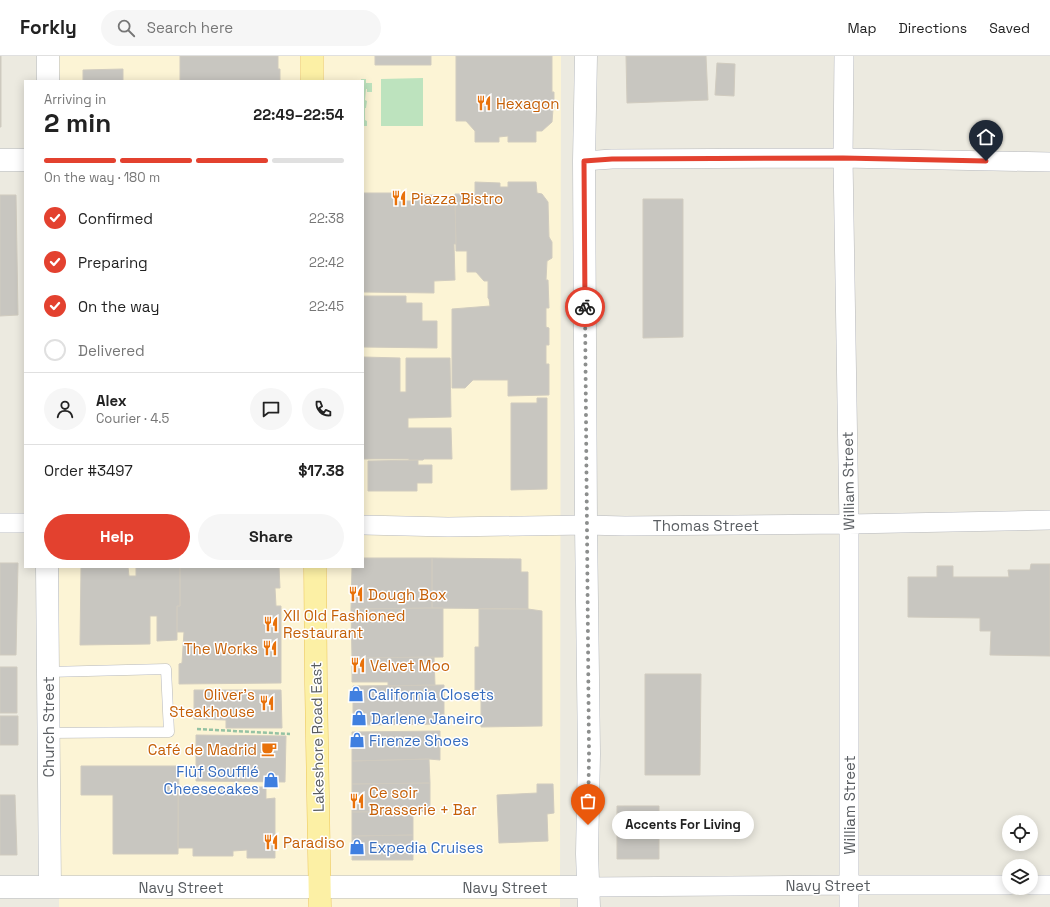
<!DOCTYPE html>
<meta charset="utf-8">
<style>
body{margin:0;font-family:"Space Grotesk",sans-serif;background:#f6f6f6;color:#222;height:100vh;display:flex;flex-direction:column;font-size:15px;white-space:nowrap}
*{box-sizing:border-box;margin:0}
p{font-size:13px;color:#767676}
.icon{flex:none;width:22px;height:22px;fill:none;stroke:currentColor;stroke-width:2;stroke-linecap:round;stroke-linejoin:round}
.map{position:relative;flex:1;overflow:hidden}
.sheet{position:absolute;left:24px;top:24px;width:340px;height:488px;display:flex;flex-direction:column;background:#fff;border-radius:0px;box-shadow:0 2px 10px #0003}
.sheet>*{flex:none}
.buttons{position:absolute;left:1002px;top:759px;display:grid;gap:8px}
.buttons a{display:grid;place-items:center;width:36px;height:36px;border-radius:50%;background:#fff;box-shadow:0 2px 10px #0003;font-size:20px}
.pin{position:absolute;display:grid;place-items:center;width:34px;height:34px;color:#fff;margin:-41px -17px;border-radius:50% 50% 50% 0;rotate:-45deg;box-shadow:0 0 4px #0007}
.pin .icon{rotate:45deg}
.courier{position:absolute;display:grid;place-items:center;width:40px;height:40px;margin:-20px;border:3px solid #e3412f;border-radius:50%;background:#fff;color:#222;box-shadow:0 1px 5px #0007}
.bubble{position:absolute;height:28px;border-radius:14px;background:#fff;box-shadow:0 2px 10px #0003;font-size:13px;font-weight:700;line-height:28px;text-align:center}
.head em{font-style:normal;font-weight:700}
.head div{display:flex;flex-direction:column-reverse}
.head{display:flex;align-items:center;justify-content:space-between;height:68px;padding:0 20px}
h1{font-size:26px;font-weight:700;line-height:30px}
.bar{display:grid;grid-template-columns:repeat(4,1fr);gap:6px 4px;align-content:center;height:48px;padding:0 20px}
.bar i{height:5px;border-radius:3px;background:#e0e0e0}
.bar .on{background:#e3412f}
.bar p{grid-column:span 4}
.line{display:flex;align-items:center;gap:10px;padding:0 20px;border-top:1px solid #e0e0e0}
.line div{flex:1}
.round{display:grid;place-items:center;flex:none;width:42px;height:42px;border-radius:21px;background:#f6f6f6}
ol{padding:0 20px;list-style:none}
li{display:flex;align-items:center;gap:12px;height:44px}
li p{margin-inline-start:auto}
li .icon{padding:4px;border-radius:50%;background:#e3412f;color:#fff;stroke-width:4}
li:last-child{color:#767676}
li i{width:22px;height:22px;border:2px solid #e0e0e0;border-radius:50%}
.action{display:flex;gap:8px;margin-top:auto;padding:8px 20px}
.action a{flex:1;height:46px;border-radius:24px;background:#e3412f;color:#fff;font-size:16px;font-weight:700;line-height:46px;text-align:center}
.action a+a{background:#f6f6f6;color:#222}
header{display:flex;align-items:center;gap:24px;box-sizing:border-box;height:56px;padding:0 20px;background:#fff;border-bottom:1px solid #e0e0e0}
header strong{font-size:19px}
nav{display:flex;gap:22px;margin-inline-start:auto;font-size:14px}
.search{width:280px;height:36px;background:#f6f6f6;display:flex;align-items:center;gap:10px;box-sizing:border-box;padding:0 14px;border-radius:22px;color:#767676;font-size:15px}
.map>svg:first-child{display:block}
.commercial{fill:#fcf4d5}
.green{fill:#bde3be}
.building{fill:#c8c6c0;stroke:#d0cbbf}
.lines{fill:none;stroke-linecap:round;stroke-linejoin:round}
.lane-casing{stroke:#b6b8bd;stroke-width:11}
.street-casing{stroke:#b6b8bd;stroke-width:20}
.secondary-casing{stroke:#b6babf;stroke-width:23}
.primary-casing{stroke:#ecc659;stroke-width:23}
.path{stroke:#95c2a3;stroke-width:2.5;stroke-dasharray:4 2;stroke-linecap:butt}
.lane{stroke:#fff;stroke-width:10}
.street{stroke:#fff;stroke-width:19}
.secondary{stroke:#fff;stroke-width:22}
.primary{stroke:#fcf0a5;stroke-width:22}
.done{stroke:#8c8e8d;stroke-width:4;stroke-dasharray:0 7.2}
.route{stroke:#e3412f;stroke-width:5}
.labels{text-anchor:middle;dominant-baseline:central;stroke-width:3;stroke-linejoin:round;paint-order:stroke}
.food-label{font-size:15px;fill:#c56008;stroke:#fff;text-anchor:start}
.street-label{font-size:15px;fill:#595d61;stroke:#fff}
.shop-label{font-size:15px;fill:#366cbe;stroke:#fff;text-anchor:start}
</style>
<header>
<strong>Forkly</strong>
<div class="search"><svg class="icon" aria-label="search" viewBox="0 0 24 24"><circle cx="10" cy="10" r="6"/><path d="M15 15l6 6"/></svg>Search here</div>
<nav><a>Map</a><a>Directions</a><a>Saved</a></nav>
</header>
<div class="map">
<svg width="1050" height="851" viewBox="0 0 1050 851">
<rect width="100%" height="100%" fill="#eceae0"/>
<path class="commercial" d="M58,0H561L560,851H59V511H363V25H60Z"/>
<path class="green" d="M423,22V70H381V23Z
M361,23H366V27H372V36H367V33H366L365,44L367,45L366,52H365V64L367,65V70H363V25H361Z"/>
<path class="building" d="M0,0H1V71H0Z
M180,0H278V13H280V25H180Z
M375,0H431V9H375Z
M456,0H552V36H554V52L553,53L552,66L542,75H536V86H508V80L499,81V86H475V75L466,65H456Z
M626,0H706L708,44L627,47Z
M717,7L735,8L734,40L715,39Z
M123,13V25H83V14Z
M475,126L500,127V131H508V126H536L537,137L542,138L548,146L549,181L552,186V202L547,205L546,224H548L549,252H546V271L549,272V289H546V308H549V339L508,340V324H473L465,332H452V253L490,250L489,243L488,242V225H484L476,216H467V195H456L455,138H475Z
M363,137H396L397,145H414V139H435V146H455L456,188H454L455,224L434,225V237L363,236Z
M0,139H16L18,259L0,260Z
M643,143H683V281L643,282Z
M363,240H406V247H422V265H437V292L363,291Z
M363,301L400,302V336H406V302H450L451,361L408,362V372H451L452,403H424L423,404H409V403H363Z
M537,342H547V433L511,434V347H537Z
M418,404V409H432V427H417V435H368V405Z
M363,502H432V552L351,553L352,511H363Z
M432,502L521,503V516H528V553L432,552Z
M0,507H18L16,599H0Z
M1031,508H1050V600L990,599L991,575H980V562L908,561V521H937V510H953V521H1009L1008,514H1030Z
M81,511H128L129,520H136V511H180V550H177V584L157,585V560H150V588L80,589Z
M180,511H279L280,532H275L276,550H281V627L179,628V608L182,607L184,576H177V550H180Z
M432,552H443V601L352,602L351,553Z
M479,553H528L542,555V670L481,671V634H475V591H479Z
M434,601L435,629L388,630V626H352V602Z
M0,611H17V657H0Z
M645,618H701L700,719H645Z
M444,629V668L353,669V630Z
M194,634H281L282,672H226V664L194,663Z
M0,660H18V689H0Z
M440,675V704L429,703L352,705V676Z
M196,679L286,680L285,726L196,725Z
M429,703L430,727L352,728V705Z
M81,710H179L178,798H113V739H81Z
M430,727V755L352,756V728Z
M537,728H553L554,757L547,758L548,785L499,787L497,739L537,737Z
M178,731H266V743L275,742V802H247V794L233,795V800H193V792H178Z
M0,739H15L17,799H0Z
M617,750H659V803H617Z
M413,755V779L352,780V756Z
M413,779V804H352V780Z"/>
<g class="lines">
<defs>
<path id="lane" d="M48,616L166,613L169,676L48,677"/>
<path id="street" d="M844,0L843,102L849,468V851
M584,105L612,103L843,102L1050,106
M0,467H25
M363,469L448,471L586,469L625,470L849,468L1050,464
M1031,829H1050
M588,831L849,829H1009"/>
<path id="secondary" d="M48,0V25
M586,0L584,105L586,469L589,698L587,798L589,851
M0,104H25
M47,511L50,831
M0,831H588"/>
<path id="primary" d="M312,25V0
M315,511L316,628L320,851"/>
</defs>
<use href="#lane" class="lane-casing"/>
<use href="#street" class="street-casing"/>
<use href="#secondary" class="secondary-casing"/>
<use href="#primary" class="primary-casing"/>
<path class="path" d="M197,673L290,678"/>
<use href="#lane" class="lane"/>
<use href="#street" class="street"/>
<use href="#secondary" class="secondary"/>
<use href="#primary" class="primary"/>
</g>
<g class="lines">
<path class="done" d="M585,251L589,698L588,769"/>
<path class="route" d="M585,251L584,105L612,103L843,102L986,105"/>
</g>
<defs>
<symbol id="restaurant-bare" viewBox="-9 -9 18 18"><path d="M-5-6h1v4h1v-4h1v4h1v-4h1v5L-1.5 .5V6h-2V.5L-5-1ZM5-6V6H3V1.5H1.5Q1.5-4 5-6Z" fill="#e8710a" stroke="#fff" stroke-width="2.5" paint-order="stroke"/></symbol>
<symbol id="shop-bare" viewBox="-9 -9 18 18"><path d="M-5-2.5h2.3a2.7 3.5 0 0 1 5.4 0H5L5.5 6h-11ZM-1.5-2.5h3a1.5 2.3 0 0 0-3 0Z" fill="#3f7fe0" stroke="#fff" stroke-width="2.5" paint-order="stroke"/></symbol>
<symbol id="cafe-bare" viewBox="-9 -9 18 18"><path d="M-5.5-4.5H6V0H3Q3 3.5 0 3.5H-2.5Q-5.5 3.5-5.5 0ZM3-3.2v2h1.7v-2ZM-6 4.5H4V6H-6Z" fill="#e8710a" stroke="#fff" stroke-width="2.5" paint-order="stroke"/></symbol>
</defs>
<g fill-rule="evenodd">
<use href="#restaurant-bare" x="473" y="36" width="22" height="22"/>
<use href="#restaurant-bare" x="388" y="131" width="22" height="22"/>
<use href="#restaurant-bare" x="345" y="527" width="22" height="22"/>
<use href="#restaurant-bare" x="260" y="557" width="22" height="22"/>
<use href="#restaurant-bare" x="259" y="581" width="22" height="22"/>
<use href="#restaurant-bare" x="347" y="598" width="22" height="22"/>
<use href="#shop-bare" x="345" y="627" width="22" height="22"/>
<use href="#restaurant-bare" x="256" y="636" width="22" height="22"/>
<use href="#shop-bare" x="348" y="651" width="22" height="22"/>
<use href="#shop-bare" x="346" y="673" width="22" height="22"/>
<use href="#cafe-bare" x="258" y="682" width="22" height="22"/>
<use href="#shop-bare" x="260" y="713" width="22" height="22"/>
<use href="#restaurant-bare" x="346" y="734" width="22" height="22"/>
<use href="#restaurant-bare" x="260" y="775" width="22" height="22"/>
<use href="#shop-bare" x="346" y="780" width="22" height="22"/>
</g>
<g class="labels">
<g class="food-label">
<text x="496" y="47">Hexagon</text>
<text x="411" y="142">Piazza Bistro</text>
<text x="368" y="538">Dough Box</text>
<text x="283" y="559">XII Old Fashioned<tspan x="283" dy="17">Restaurant</tspan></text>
<text x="258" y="592" text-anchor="end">The Works</text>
<text x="370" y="609">Velvet Moo</text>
<text x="255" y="638" text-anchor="end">Oliver's<tspan x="255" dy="17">Steakhouse</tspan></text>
<text x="257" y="693" text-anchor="end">Café de Madrid</text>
<text x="369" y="736">Ce soir<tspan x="369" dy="17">Brasserie + Bar</tspan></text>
<text x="283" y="786">Paradiso</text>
</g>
<g class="street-label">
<text transform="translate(848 425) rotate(-91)">William Street</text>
<text x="706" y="469">Thomas Street</text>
<text transform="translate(48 671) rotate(-90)">Church Street</text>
<text transform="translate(317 681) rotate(-91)">Lakeshore Road East</text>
<text transform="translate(849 749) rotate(-90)">William Street</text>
<text x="828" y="829">Navy Street</text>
<text x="181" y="831">Navy Street</text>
<text x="505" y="831">Navy Street</text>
</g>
<g class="shop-label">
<text x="368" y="638">California Closets</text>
<text x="371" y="662">Darlene Janeiro</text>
<text x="369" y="684">Firenze Shoes</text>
<text x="259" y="715" text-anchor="end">Flüf Soufflé<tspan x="259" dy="17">Cheesecakes</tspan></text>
<text x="369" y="791">Expedia Cruises</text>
</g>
</g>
</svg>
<div class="buttons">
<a><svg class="icon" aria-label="locate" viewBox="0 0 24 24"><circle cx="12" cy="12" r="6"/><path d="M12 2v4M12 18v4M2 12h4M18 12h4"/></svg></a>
<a><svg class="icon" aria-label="layers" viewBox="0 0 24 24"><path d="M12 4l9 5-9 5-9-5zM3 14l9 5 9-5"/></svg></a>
</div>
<div class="pin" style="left:588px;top:769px;background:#ea580c"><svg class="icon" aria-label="bag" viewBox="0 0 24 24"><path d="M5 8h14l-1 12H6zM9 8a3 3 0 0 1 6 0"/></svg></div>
<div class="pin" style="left:986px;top:105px;background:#1f2937"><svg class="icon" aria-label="home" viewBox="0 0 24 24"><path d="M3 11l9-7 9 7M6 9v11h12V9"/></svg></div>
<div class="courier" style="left:585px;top:251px"><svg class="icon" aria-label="bike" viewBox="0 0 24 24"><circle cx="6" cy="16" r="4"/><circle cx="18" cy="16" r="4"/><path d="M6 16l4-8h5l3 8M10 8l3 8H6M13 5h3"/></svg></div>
<div class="bubble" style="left:612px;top:755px;width:142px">Accents For Living</div>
<section class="sheet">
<div class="head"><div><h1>2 min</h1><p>Arriving in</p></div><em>22:49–22:54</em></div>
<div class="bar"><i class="on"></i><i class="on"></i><i class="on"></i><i></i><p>On the way · 180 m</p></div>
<ol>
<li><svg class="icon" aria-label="check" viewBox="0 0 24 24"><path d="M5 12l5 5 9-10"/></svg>Confirmed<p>22:38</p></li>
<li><svg class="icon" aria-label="check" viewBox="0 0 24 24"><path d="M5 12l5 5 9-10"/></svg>Preparing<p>22:42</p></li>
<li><svg class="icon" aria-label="check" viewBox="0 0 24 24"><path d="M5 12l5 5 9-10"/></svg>On the way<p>22:45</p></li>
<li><i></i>Delivered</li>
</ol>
<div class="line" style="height:72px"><a class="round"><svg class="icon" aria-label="person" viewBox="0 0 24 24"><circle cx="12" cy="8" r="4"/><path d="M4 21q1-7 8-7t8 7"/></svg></a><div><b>Alex</b><p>Courier · 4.5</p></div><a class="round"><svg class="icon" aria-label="chat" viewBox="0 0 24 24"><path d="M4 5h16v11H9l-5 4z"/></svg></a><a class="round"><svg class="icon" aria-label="phone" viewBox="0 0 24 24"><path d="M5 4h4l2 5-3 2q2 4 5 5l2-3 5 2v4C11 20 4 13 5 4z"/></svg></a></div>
<div class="line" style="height:52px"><div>Order #3497</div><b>$17.38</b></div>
<div class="action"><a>Help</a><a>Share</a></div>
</section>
</div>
